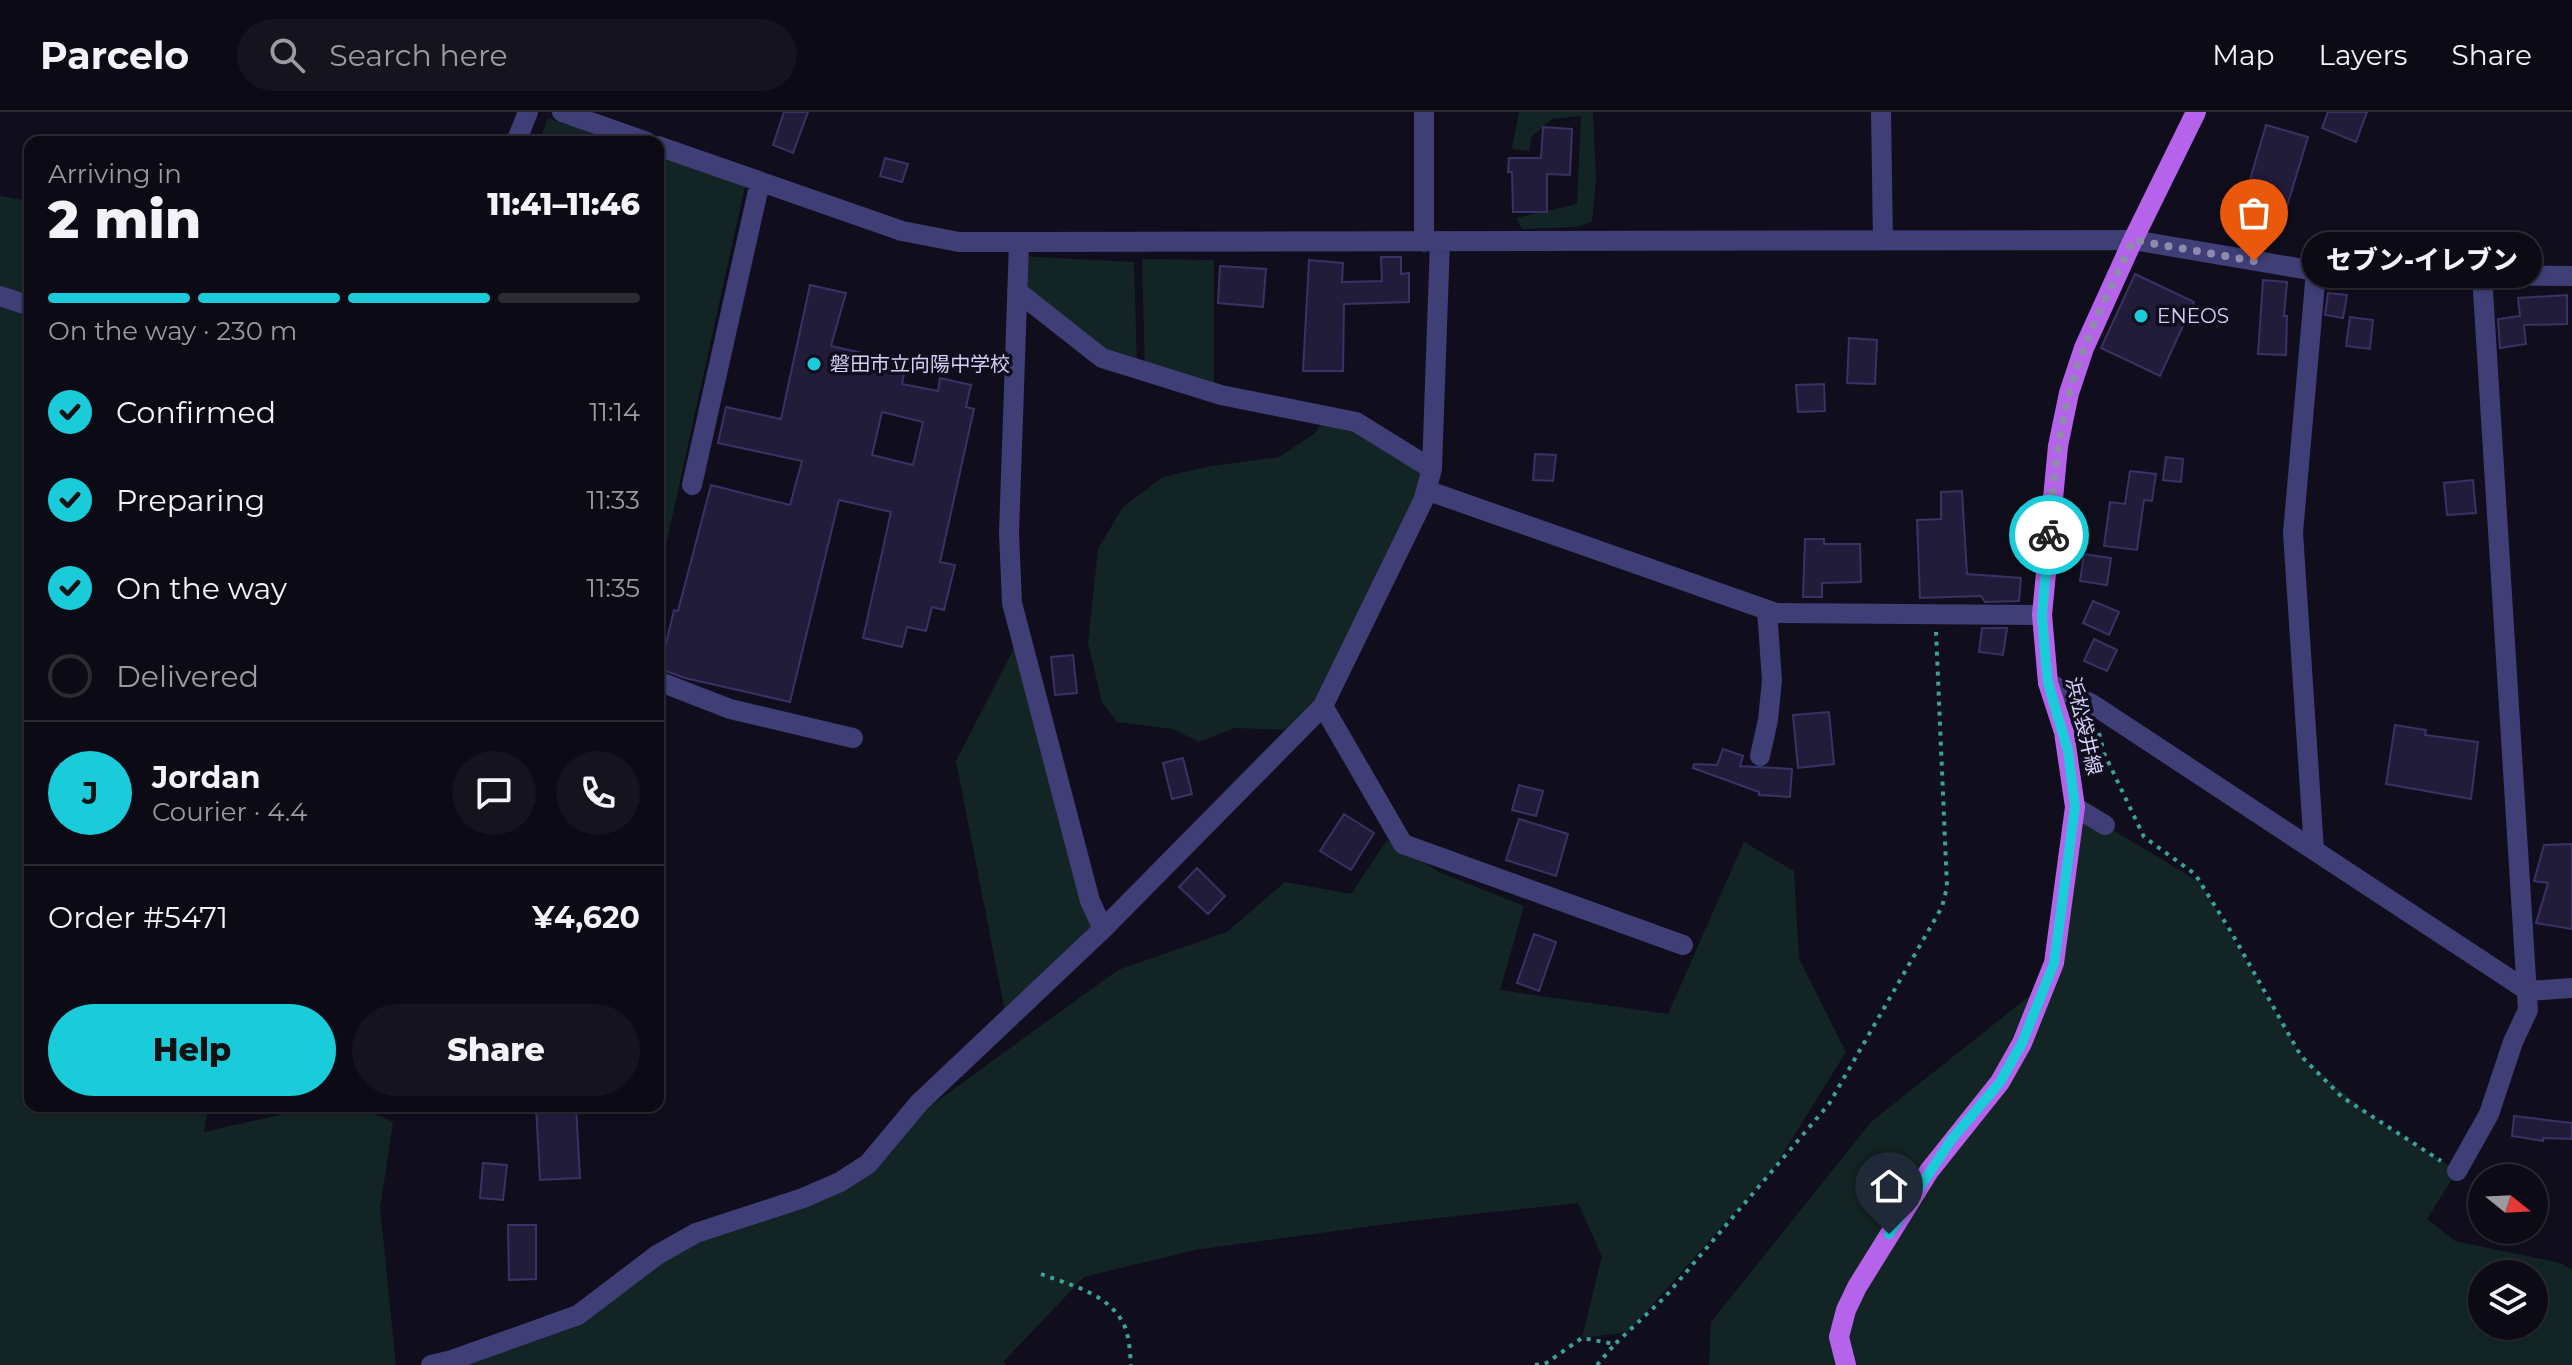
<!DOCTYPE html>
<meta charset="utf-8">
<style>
body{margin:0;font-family:Montserrat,"Noto Sans JP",sans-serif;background:#15131e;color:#f1f3f6;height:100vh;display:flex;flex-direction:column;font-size:30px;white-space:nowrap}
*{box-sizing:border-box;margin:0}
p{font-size:26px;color:#9a9aa0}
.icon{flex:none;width:44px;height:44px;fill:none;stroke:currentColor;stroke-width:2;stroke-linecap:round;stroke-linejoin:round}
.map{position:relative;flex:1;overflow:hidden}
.details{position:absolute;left:24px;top:24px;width:640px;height:976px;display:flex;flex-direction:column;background:#0c0a15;border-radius:16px;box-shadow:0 2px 6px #0004,0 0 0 2px #2c2b34}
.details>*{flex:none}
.needle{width:52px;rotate:108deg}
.fabs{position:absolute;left:2468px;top:1052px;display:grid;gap:16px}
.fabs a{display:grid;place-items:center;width:80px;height:80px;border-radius:50%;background:#0c0a15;box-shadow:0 2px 6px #0004,0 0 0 2px #2c2b34;font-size:40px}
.pin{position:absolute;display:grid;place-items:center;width:68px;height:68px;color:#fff;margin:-82px -34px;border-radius:50% 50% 50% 0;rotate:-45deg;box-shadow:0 0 8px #0007}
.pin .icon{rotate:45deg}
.courier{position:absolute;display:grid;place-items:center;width:80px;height:80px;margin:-40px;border:6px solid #1acbda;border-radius:50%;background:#fff;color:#222;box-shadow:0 2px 10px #0007}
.bubble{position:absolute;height:56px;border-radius:28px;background:#0c0a15;box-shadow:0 2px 6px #0004,0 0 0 2px #2c2b34;font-size:26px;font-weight:800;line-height:56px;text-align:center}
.headline em{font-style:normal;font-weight:800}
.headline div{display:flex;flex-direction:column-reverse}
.headline{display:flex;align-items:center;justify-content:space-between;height:136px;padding:0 24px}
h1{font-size:52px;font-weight:800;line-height:60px}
.bar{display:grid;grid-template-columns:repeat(4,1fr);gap:12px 8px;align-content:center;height:96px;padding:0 24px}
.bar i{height:10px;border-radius:6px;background:#2c2b34}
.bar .active{background:#1acbda}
.bar p{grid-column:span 4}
.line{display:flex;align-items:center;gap:20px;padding:0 24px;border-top:2px solid #2c2b34}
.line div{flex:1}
.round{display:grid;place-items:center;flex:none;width:84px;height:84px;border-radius:42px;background:#15131e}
ol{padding:0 24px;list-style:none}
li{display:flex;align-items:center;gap:24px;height:88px}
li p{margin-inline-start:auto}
li .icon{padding:8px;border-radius:50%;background:#1acbda;color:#111;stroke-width:4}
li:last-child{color:#9a9aa0}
li i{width:44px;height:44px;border:4px solid #2c2b34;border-radius:50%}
.primary-button{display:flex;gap:16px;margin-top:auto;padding:16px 24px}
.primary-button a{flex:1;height:92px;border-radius:48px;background:#1acbda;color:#111;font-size:32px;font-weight:800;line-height:92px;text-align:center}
.primary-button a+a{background:#15131e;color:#f1f3f6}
header{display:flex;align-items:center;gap:48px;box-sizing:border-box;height:112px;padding:0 40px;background:#0c0a15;border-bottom:2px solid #2c2b34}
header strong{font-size:38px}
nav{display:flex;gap:44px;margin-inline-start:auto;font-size:28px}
.search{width:560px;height:72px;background:#15131e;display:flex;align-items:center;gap:20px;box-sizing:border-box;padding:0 28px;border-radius:44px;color:#9a9aa0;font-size:30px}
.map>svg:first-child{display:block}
.green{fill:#122524;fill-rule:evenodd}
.building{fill:#221c3b;stroke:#3a3164;stroke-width:2;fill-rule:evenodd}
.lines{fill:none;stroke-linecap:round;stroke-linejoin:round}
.path{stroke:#3ba199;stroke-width:4;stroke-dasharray:4 6;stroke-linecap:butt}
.minor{stroke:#3f3e76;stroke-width:20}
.major{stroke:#b663ec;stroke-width:20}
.done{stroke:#8f8bac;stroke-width:8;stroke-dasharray:0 14.4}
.route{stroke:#1acbda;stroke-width:10}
.poi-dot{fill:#1acbda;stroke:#100e1c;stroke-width:3}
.labels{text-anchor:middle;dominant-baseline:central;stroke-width:7;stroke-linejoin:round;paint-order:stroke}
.poi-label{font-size:20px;fill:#d3cff9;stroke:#100e1c;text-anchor:start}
.street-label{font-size:20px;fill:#d3cff9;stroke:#100e1c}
</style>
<header>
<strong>Parcelo</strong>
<div class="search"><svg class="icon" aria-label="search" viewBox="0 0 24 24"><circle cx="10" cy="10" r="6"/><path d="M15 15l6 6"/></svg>Search here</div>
<nav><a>Map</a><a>Layers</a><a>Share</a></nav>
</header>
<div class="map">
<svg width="2572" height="1253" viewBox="0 0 2572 1253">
<rect width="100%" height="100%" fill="#100e1c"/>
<path class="green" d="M1519,0H1593L1596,68L1592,110L1576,115L1522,117L1516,106L1577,92L1581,4L1552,7L1531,25L1529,39L1512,37Z
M548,6L616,30H539Z
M658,44L745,74L660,460H658Z
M0,84L30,89V994H208L204,1020L320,994H358L393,1010L380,1096L396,1253H0Z
M1018,144L1134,150L1137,257L1017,179Z
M1142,147L1214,148V281L1145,259Z
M1328,302L1432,357L1300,618L1234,616L1199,630L1173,617L1117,610L1102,590L1088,531L1098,437L1123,395L1163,365L1211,354L1279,345L1314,322Z
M1021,523L1103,817L1007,910L956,649Z
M2075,695L2199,770V768L2301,944L2368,1002L2457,1059L2427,1107L2455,1129L2560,1151L2572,1158V1253H1709L1711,1210L1871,1010L2047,870ZM2482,1162H2534V1214H2482Z
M1387,728L1439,760L1524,794L1500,878L1668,902L1744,730L1794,759L1799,847L1846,940L1774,1056L1628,1220L1582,1226L1602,1144L1578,1091L1410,1109L1194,1138L1084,1165L1004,1249L1006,1253H420L584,1198L672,1134L803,1086L1118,858L1227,820L1285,770L1351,782Z"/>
<path class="building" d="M784,0H808L793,41L773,33Z
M2328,0H2367L2356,30L2322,16Z
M2266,13L2308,25L2281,114L2240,102Z
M1543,15L1572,17L1570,63L1547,62V100H1513L1512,60H1508L1509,46H1541Z
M885,46L908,52L902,70L880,64Z
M1381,145H1401V162L1409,161V190L1344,192L1343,259H1303L1309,148L1343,151L1342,170L1382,169Z
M1220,154L1266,157L1263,195L1218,191Z
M2135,162L2194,190L2160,264L2101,236Z
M2263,168L2287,170L2284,204H2287L2286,243L2258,242Z
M810,173L846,181L831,234L885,246L882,257L904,262L902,272L938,279L940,266L971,273L966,295L974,297L940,450L955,453L944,498L932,495L926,519L907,515L902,535L863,526L891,400L839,388L790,590L685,566L660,557L674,498L678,499L711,373L790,393L802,349L718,331L726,295L781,307ZM882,300L923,310L913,353L872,343Z
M2328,181L2347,183L2343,206L2325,203Z
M2567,183V212L2524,213L2526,232L2500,236L2498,207L2520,204L2518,186Z
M2350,205L2373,208L2370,237L2346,234Z
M1849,226L1877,228L1875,272L1847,271Z
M1824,272L1825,299L1798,300L1796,273Z
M1535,342L1556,343L1553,369L1533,368Z
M2166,345L2183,347L2181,370L2163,368Z
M2130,359L2156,362L2152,389L2144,388L2137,438L2104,434L2110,390L2125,392Z
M2473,368L2476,401L2447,403L2444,371Z
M1962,379L1967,462L2021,466L2019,489L1985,490L1981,484L1920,486L1917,408L1941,407V380Z
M1805,427H1824V432H1860L1861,470L1822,471V485H1803Z
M2084,442L2111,446L2107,473L2080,469Z
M2093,489L2119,500L2109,523L2083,511Z
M1982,516H2007L2003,543L1979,540Z
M2094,527L2117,538L2107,559L2084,549Z
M1073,543L1077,581L1055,583L1051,545Z
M1829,600L1834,652L1798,656L1793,603Z
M2395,613L2426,618L2425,623L2478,630L2471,687L2386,672Z
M1723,637L1743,644L1740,654L1792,657L1790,685L1759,683V680L1693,656L1694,652L1717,653Z
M1183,646L1192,682L1172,687L1163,651Z
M1519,673L1543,679L1536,704L1512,698Z
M1344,702L1374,721L1351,758L1320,739Z
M1519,707L1568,722L1556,764L1506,748Z
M2572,732V817L2536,811L2548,771L2534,769L2544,733Z
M1197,756L1225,784L1208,802L1179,775Z
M1534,822L1556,830L1539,879L1517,871Z
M536,994H576L580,1066L540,1068Z
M2514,1004L2572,1011V1027L2543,1026V1029L2512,1024Z
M483,1051L507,1053L503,1088L480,1086Z
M508,1113H536V1167L509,1168Z"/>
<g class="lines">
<path class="path" d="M2099,621L2104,641L2144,725L2195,762L2230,818L2301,944L2342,985L2441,1049
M1041,1162C1070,1173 1106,1181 1122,1209C1129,1220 1130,1240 1131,1253
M1535,1253L1545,1252L1582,1226L1615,1232L1665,1185L1829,992L1942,795L1947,775L1936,520
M1597,1253L1615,1232"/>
<path class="minor" d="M562,0L647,30
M1881,0L1883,128
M516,30L528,0
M658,34L902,119L959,130L2133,128L2333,162L2572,164
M1424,130V0
M1019,131L1009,421L1012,491L1090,789L1103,817
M1017,179L1102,246L1221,283L1356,310L1432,357
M0,184L30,194
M692,373L760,70
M1426,378L1776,501L2042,503
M658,569L730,597L853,626
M2048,571L2092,592L2528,879L2572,876
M1323,594L1403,732L1683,833
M1760,644L1768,608L1772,568L1767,498
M2075,695L2105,713
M2314,738L2293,421L2316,159
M2457,1059L2489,1002L2513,930L2528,898L2482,163
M431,1253L452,1248L578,1203L657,1143L696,1121L803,1086L840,1070L868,1052L919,991L1103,817L1323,594L1423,389L1432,357L1440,129"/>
<path class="major" d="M1846,1253L1839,1225L1846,1198L1857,1175L1929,1059L2000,970L2022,931L2054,851L2075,695L2064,620L2048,571L2042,503L2058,334L2069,281L2084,236L2133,128L2196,0"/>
</g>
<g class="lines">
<path class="done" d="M2049,423C2053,376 2057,328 2069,282C2083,229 2110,178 2133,128L2254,149"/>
<path class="route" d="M1889,1122L1951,1028L2000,970L2022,931L2054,851L2075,695L2068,639L2048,571L2046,553L2042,503L2049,423"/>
</g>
<g class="poi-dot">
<circle cx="2141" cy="204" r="8"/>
<circle cx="814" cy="252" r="8"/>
</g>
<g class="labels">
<g class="poi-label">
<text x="2157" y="204">ENEOS</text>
<text x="830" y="252">磐田市立向陽中学校</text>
</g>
<g class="street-label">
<text transform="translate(2084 614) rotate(77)">浜松袋井線</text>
</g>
</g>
</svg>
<div class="fabs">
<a><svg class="needle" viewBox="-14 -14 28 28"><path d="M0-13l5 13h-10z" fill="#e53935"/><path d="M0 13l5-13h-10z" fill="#9a9aa0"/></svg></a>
<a><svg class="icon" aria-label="layers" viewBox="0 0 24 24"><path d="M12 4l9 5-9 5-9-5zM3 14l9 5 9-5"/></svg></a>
</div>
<div class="pin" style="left:2254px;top:149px;background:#ea580c"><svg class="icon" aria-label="bag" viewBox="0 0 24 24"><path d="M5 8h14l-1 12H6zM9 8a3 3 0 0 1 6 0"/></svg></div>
<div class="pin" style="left:1889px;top:1122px;background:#1f2937"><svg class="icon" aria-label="home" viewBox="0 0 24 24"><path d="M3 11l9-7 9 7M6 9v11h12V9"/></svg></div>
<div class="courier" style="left:2049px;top:423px"><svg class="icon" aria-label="bike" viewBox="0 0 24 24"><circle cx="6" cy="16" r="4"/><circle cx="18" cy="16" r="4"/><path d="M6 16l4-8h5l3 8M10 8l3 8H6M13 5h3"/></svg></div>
<div class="bubble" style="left:2302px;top:120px;width:240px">セブン-イレブン</div>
<section class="details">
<div class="headline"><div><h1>2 min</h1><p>Arriving in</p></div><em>11:41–11:46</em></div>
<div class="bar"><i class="active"></i><i class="active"></i><i class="active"></i><i></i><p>On the way · 230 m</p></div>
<ol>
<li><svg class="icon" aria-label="check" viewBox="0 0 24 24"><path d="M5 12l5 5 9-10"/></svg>Confirmed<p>11:14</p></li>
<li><svg class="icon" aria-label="check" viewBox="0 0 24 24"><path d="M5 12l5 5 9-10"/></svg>Preparing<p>11:33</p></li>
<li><svg class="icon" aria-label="check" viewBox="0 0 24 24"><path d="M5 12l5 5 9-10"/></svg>On the way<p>11:35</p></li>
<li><i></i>Delivered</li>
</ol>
<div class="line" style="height:144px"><b class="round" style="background:#1acbda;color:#111">J</b><div><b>Jordan</b><p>Courier · 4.4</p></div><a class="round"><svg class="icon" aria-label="chat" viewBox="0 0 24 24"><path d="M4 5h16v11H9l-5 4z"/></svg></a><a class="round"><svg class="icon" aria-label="phone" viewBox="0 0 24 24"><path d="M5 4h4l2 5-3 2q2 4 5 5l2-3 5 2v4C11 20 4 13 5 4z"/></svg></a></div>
<div class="line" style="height:104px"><div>Order #5471</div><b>¥4,620</b></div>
<div class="primary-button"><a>Help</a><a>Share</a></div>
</section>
</div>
